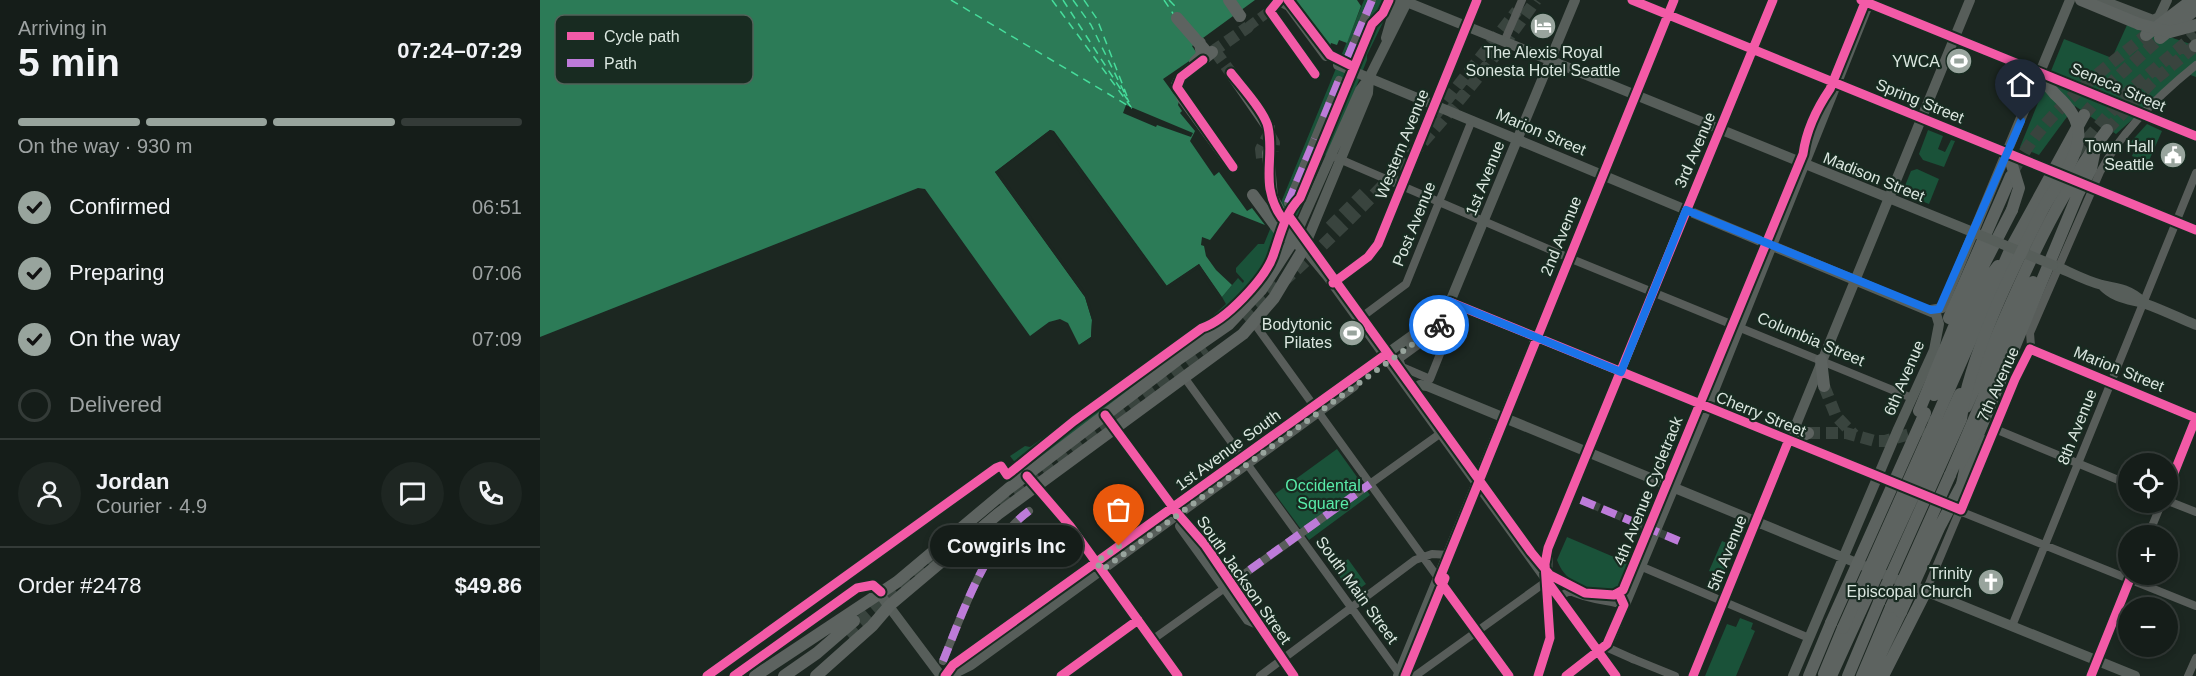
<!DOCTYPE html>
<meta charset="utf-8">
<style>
body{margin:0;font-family:Helvetica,sans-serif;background:#1e2622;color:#f1f3f6;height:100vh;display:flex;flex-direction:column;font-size:22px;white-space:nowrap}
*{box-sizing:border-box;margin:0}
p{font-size:20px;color:#9da2a2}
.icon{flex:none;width:33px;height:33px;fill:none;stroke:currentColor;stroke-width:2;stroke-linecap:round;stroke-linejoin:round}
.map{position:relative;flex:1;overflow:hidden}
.details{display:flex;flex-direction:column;background:#151d19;width:540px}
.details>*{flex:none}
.fabs{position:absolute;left:1578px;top:453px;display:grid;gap:12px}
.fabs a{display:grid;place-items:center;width:60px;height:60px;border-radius:50%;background:#151d19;box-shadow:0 3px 9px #0003,0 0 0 2px #343b38;font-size:30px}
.pin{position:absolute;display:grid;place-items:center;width:51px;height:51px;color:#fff;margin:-62px -26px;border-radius:50% 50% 50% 0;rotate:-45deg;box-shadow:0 0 6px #0007}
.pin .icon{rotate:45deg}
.courier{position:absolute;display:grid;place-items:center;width:60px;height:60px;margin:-30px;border:4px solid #1a73e8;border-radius:50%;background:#fff;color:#222;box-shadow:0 2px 8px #0007}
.bubble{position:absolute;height:42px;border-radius:21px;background:#151d19;box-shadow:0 3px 9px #0003,0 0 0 2px #343b38;font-size:20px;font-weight:800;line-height:42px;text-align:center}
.headline em{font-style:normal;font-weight:800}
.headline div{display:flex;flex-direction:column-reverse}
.headline{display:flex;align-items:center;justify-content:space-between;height:102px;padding:0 18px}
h1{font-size:39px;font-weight:800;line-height:45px}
.bar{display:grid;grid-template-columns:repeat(4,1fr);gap:9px 6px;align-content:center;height:72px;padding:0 18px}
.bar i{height:8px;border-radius:4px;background:#343b38}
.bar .active{background:#98a49d}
.bar p{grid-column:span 4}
.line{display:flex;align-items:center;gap:15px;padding:0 18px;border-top:2px solid #343b38}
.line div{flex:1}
.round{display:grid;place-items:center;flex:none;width:63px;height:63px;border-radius:32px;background:#1e2622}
ol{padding:0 18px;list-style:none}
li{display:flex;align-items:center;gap:18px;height:66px}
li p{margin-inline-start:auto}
li .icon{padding:6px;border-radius:50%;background:#98a49d;color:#111;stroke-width:4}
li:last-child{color:#9da2a2}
li i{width:33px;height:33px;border:3px solid #343b38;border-radius:50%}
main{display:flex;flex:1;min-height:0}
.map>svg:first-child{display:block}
.green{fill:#1a5239}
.water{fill:#2c7b57}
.pier{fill:#1c2721}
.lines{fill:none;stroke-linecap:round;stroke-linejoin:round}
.ferry{stroke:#46dc9b;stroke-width:1.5;stroke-dasharray:8 6;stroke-linecap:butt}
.minor-tunnel{stroke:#39443e;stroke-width:8;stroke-dasharray:8 4;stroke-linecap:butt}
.major-tunnel{stroke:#39443e;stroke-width:10;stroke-dasharray:10 5;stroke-linecap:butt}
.highway-tunnel{stroke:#39443e;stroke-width:12;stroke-dasharray:12 6;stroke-linecap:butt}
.minor{stroke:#585d5a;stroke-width:8}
.major{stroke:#575e5a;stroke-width:10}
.highway{stroke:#5d6360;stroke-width:12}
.tram{stroke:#565d58;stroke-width:1.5}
.minor-bridge{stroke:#585d5a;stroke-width:8}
.major-bridge{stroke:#575e5a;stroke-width:10}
.highway-bridge{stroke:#5d6360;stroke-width:12}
.quiet{stroke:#bd7bd9;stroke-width:8;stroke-dasharray:15 8;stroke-linecap:butt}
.cycleway-casing{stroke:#182b21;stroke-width:13}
.cycleway{stroke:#f35aa7;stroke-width:9}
.done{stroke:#98a49d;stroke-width:6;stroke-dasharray:0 10.8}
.route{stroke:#1a73e8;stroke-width:8}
.labels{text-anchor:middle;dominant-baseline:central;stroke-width:4.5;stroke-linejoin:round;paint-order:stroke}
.poi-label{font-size:16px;fill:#dbe7e0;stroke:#182b21;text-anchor:end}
.street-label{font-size:16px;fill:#dbe7e0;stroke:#182b21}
.park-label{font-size:16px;fill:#59eba9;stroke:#182b21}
.key{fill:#182b21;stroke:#52635a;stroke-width:1.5}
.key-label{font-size:16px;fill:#dbe7e0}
</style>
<main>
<section class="details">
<div class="headline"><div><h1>5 min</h1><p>Arriving in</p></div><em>07:24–07:29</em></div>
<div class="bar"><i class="active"></i><i class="active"></i><i class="active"></i><i></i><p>On the way · 930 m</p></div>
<ol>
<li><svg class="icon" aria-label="check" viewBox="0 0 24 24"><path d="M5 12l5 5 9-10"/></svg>Confirmed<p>06:51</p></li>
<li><svg class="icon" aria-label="check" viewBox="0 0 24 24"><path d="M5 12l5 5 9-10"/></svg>Preparing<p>07:06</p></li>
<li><svg class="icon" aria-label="check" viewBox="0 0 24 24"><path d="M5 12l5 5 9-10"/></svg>On the way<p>07:09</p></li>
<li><i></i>Delivered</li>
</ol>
<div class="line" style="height:108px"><a class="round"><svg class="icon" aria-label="person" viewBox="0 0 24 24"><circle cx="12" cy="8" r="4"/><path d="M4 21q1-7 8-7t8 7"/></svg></a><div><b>Jordan</b><p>Courier · 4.9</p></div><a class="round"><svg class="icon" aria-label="chat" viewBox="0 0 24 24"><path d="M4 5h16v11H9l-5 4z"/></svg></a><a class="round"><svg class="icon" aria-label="phone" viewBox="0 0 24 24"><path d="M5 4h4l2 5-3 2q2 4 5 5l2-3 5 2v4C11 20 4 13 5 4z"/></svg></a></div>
<div class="line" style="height:78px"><div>Order #2478</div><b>$49.86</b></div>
</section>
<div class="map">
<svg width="1656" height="676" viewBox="0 0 1656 676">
<rect width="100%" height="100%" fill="#1c2721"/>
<path class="green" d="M824,0H854L827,55V60L790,152L784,156L757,216L749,219L740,241L739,253L713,293L684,321L496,460L485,467L477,465L470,456L485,446L490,447L665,323L686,304L682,297L698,278L703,283L704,281L696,272V268L718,244H724Z
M1587,25L1623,40L1630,37L1656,46V77L1645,73L1576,134L1535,106L1499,155L1480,147L1524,39L1572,58Z
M1607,124L1622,131L1608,163L1592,156L1595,148L1588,145Z
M1388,130L1403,136L1398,149L1405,152L1411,140L1415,141L1404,167L1383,160L1379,154Z
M1377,169L1399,179L1389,204L1362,193L1371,171Z
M797,449L830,495L769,540L735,494Z
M1027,537L1088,563L1077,588C1053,595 1026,585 1017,560Z
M1182,541L1194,546L1182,576L1169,571Z
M808,559L826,584L812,594L794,569Z
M1200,618L1213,623L1211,629L1215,631L1196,676H1165L1187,624L1196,627Z"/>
<path class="water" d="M0,0H715L652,46L658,55L623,79L639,101L638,105L642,111L640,113L655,131L650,141L674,176L679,172L707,211L712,208L725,225L692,212L670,240L662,237L661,245L664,246L666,256L676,270L692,285L682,297L659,264L627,286L514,131L510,130L455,172L545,297L552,320L551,337L539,345L528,323L520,319L509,322L490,336L385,189L378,188L0,337Z
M756,0H817L821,6L807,43L799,40L797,45L791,43L790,46Z"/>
<path class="pier" d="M586,105L653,133L651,137L617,125L616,127L583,113Z
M510,130L513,131L626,286L659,264L683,300L679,299L658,268L628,289L625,288L510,133L458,171L548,296L554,320V338L540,347L539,345L551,337L552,320L545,297L455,172Z"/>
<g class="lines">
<path class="ferry" d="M411,0L592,108
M512,0L591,107
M523,0L587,99
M533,0L551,25L589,102
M544,0L557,19L587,96
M624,0L634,15
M629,0L637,8"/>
<path class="minor-tunnel" d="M1041,500L1139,541"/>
<path class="major-tunnel" d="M708,27L735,7"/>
<path class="highway-tunnel" d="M675,51L691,73
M672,52L708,27L700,16
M895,115L977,11
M1544,115L1575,79L1620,38
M1567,130L1612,82L1655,46
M729,134L734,143L733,151
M1535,153L1590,90L1656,34
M722,158L721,149L729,134
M1475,168C1505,112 1557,75 1606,35
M790,227L825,192
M702,317C812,225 913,118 996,0
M1284,386L1296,416L1314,435
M1268,433H1306L1335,441H1345L1377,432L1400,417
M459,503L665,347
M306,634L399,553"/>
<path class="minor" d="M1092,0L1472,154
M1321,0L1656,136
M964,42L982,0
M808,57L832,0
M797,158L1034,260L1372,398
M1548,186L1656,230
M748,203L799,80
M910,302L1358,486
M819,319L866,284L932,120
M914,319L890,379L862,367L859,359Z
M714,323L969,676
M1490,349L1656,418
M644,377L861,676
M565,415L635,511
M1455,429L1588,484
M493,482L530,526L638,676
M1628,488L1656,418
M1628,501L1656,512
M1417,510L1656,606
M1608,536L1622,502
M1100,566L1269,638
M1386,591L1475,379L1491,346L1490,333L1560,172C1582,130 1620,94 1656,65
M1018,597L1030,591C1048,600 1066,600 1084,605
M1472,626L1656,173
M612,640L901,433
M1093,659L1135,676
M403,661C423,612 446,542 489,511
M521,676L598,620
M720,676L875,560L892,554L909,555
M875,676L1007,581
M998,676L1010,638L1007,581
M1551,676L1592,575
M1648,676L1656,658"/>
<path class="major" d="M738,0L749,6L786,56
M862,0L1440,235
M1561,0L1613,20L1619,17L1627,0
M846,38L857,0
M798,65L1396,314L1399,324L1394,350L1358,429L1253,676
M829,78L828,93L764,248L788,277L1045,633
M754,239L820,90L829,78L868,0
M1513,265C1528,271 1545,281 1562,285C1578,288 1591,290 1604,303
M793,283L828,257L838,244L937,0
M1562,285C1575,299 1590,299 1606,304C1623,310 1639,318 1656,325
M1391,310L1402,308L1530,0
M871,345L899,325
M871,391L880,385L887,386L1358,580
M638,514L665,545L754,676
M640,526L708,620L715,623
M1007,580L1008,548L1233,0
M1378,588L1595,676
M194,676L307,594L317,588L333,585L401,676
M405,676L413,665L902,314L910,302L1035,0
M409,676L431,665L814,386
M858,676L1134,0
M1026,676L1062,650L1071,638L1167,408L1330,0
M1153,676L1430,0"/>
<path class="highway" d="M689,0L700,16
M1541,0L1599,24
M637,18L664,49
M1606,35L1652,0
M1620,38L1656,9
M1655,46L1656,45
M672,52L641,77L637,85L642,97L693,167
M655,62L662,55L660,43
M1500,71L1503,80L1515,94
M691,73L729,128
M728,153L732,197L754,239
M1409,318L1471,176
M1281,360L1284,386
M1394,395L1448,279L1458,266
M1426,407C1468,313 1504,213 1567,130
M1379,411L1423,305L1472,210
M1396,419L1471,248L1544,115
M1248,442L1268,433
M1410,475L1493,282
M1421,510L1420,494L1427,461L1538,194L1551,169L1556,144
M1284,674L1303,628
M215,676L357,582L468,489L640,358L689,324L721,290L754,239
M244,676L277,653L314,621
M276,676L332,626L350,605L458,514L703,334L734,298L764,248L741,233L713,195
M1269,676L1291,623
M1291,676L1327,597
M1308,676L1339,602
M1322,676L1351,607
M1330,676L1361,612
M1343,676L1386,591"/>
<path class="tram" d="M660,545L755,676"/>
<path class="minor-bridge" d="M1476,156L1547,185
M1057,650L1066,647L1093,659"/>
<path class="major-bridge" d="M1440,235L1513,265
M1045,633L1074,674"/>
<path class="highway-bridge" d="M1599,24L1630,32L1656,25
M1471,162L1479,188L1472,210
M1327,597L1420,394
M1339,602L1421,419C1429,357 1473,268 1502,211C1513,189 1534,165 1538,141C1541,121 1529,107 1515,94
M1351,607L1410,475
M1361,612L1399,528L1445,441
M1291,623L1385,413
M1303,628L1396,419"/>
<path class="quiet" d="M808,57L832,0
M784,117L799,80
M748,203L775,139
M1041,500L1139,541
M691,583L830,484
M403,661C423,612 446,542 489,511"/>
<defs>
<path id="cycleway" d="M739,0L730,11L775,74
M748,0L790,55L814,67
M1092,0L1656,230
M1321,0L1656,136
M663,60L641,77L637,87L693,167
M691,73C701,86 725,112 728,127C735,159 719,185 742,218
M748,215L991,552L1010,575L1045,593L1074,595L1083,590L1263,154C1266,132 1277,108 1290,89L1326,0
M793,283L828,257L838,244L937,0
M910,302L1421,510L1475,379L1490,349L1656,418
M565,415L638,514L665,545L754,676
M487,476L530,526L638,676
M1628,488L1656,418
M1007,581L1076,676
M167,676L456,468L461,466L467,475L471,472L534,421L662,328C685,321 725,279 733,256C740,236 745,213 760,198L832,24L843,13L849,0
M194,676L317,588L333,585L341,592
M405,676L413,665L845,355
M521,676L598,620
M865,676L905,578
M969,676L899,580L1134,0
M998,676L1010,638L1005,564L1008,548L1233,0
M1026,676L1067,644L1084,605L1079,594
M1153,676L1248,442
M1551,676L1592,574"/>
</defs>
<use href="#cycleway" class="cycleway-casing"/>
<use href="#cycleway" class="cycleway"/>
</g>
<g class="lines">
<path class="done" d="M579,546L556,562L562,570L899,325"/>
<path class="route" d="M899,325L909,314L910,302L1081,372L1146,210L1391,310L1399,309L1481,121"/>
</g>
<defs>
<symbol id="hotel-disc" viewBox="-11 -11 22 22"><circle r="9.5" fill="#98a49d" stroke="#182b21"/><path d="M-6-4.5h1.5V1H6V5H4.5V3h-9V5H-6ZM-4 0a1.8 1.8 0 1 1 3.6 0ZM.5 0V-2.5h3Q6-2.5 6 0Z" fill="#fff"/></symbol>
<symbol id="stadium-disc" viewBox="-11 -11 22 22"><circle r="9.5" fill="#98a49d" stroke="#182b21"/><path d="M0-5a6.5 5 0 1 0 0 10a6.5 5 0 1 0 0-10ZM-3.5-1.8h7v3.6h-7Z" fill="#fff"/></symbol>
<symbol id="civic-disc" viewBox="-11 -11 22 22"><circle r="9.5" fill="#98a49d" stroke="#182b21"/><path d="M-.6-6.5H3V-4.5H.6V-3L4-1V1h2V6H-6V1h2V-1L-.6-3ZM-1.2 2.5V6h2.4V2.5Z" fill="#fff"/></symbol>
<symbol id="church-disc" viewBox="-11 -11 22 22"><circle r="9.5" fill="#98a49d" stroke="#182b21"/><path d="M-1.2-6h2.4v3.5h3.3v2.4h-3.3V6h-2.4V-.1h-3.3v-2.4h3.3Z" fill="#fff"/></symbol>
</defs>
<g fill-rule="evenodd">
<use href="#hotel-disc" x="988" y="11" width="30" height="30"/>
<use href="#stadium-disc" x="1404" y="46" width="30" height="30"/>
<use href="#civic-disc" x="1618" y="140" width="30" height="30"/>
<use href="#stadium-disc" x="797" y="318" width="30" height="30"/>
<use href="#church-disc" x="1436" y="567" width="30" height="30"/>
</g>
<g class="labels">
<g class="poi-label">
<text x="1003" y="52" text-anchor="middle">The Alexis Royal<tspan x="1003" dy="18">Sonesta Hotel Seattle</tspan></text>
<text x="1400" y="61">YWCA</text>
<text x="1614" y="146">Town Hall<tspan x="1614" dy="18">Seattle</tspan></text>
<text x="792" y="324">Bodytonic<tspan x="792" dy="18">Pilates</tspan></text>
<text x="1432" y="573">Trinity<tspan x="1432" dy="18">Episcopal Church</tspan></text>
</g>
<g class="street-label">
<text transform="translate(1578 87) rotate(23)">Seneca Street</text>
<text transform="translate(1380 101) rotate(22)">Spring Street</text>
<text transform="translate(1001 132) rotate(23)">Marion Street</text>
<text transform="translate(862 144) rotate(-68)">Western Avenue</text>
<text transform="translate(1155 150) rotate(-67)">3rd Avenue</text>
<text transform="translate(1334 177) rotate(22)">Madison Street</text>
<text transform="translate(945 178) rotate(-68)">1st Avenue</text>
<text transform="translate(874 224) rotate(-68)">Post Avenue</text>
<text transform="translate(1021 236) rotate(-68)">2nd Avenue</text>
<text transform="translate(1271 339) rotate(23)">Columbia Street</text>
<text transform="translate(1579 369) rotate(22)">Marion Street</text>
<text transform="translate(1364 378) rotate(-67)">6th Avenue</text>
<text transform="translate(1458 384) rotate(-66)">7th Avenue</text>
<text transform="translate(1221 414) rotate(22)">Cherry Street</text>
<text transform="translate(1537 427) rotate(-68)">8th Avenue</text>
<text transform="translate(688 450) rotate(-36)">1st Avenue South</text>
<text transform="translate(1108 491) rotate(-68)">4th Avenue Cycletrack</text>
<text transform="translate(1187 553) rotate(-68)">5th Avenue</text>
<text transform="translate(704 580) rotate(55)">South Jackson Street</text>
<text transform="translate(817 590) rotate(54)">South Main Street</text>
</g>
<g class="park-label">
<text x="783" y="485">Occidental<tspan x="783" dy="18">Square</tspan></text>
</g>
</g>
<rect x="15" y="15" width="198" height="69" rx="9" class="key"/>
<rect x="27" y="32" width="27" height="8" fill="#f35aa7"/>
<rect x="27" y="59" width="27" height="8" fill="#bd7bd9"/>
<g class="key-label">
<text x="64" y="42">Cycle path</text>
<text x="64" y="69">Path</text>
</g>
</svg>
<div class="fabs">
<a><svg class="icon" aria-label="locate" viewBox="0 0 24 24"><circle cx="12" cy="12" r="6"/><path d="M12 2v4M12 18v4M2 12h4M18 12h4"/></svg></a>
<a>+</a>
<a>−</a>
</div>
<div class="pin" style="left:579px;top:546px;background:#ea580c"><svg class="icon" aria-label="bag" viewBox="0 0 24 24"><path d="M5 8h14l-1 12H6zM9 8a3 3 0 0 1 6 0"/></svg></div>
<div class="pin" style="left:1481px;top:121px;background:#1f2937"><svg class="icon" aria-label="home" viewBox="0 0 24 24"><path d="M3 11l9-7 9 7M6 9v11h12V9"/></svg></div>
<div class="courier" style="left:899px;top:325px"><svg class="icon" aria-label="bike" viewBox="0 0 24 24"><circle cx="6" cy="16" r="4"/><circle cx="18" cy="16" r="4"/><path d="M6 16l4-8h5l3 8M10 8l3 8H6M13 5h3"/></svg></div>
<div class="bubble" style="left:390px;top:525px;width:153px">Cowgirls Inc</div>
</div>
</main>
